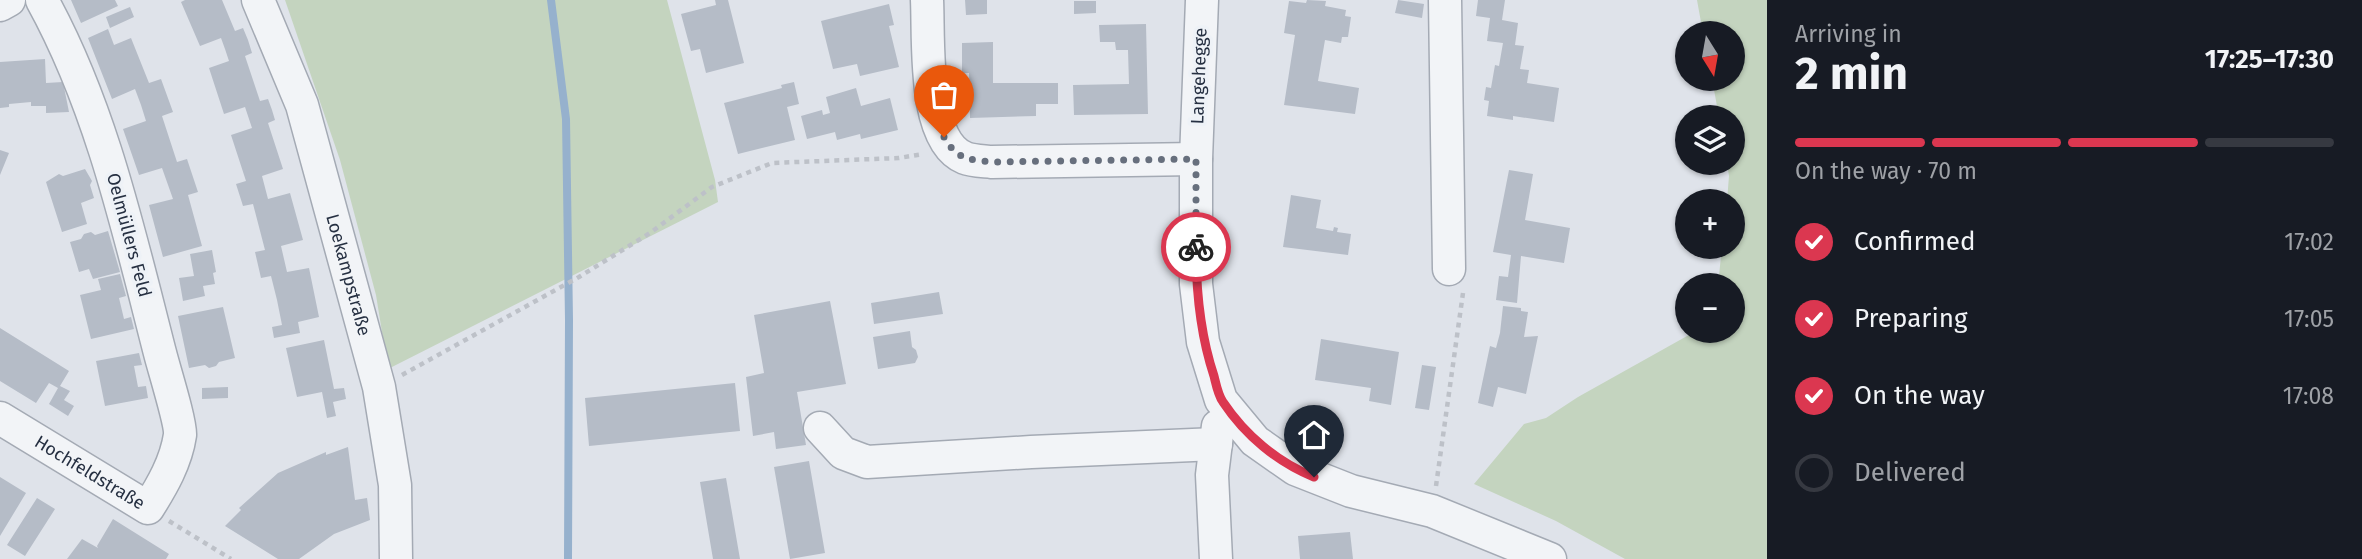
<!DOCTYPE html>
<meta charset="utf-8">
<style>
body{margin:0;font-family:"Fira Sans",sans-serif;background:#242831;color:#f1f3f6;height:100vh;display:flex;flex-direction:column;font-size:26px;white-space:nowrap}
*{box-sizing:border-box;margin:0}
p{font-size:23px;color:#9ea1a6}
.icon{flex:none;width:38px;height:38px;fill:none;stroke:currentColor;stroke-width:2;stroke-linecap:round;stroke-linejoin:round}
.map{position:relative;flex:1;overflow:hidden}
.panel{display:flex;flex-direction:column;background:#171b24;width:595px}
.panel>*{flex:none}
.needle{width:46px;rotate:169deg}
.tools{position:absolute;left:1675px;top:21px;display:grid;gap:14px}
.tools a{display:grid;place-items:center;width:70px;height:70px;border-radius:50%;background:#171b24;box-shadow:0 2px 5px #0004;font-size:35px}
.pin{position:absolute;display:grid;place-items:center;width:60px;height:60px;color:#fff;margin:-72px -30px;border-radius:50% 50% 50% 0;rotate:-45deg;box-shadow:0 0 7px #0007}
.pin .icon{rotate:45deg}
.courier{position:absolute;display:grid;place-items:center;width:70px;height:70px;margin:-35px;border:5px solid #db3750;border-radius:50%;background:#fff;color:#222;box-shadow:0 2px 9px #0007}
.headline em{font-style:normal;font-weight:700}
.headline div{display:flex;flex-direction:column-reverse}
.headline{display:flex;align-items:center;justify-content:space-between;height:119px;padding:0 28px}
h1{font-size:46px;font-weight:700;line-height:52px}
.bar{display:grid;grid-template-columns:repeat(4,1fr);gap:10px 7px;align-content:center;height:84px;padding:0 28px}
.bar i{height:9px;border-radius:5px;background:#363941}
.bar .active{background:#db3750}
.bar p{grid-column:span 4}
ol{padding:0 28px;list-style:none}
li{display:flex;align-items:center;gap:21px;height:77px}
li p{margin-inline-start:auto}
li .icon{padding:7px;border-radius:50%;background:#db3750;color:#fff;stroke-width:4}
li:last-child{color:#9ea1a6}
li i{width:38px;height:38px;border:4px solid #363941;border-radius:50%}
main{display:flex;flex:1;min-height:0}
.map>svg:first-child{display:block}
.green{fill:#c4d4bf}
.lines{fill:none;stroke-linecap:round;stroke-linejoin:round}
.stream{stroke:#96b1cd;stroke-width:8}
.building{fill:#b5bcc7}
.minor-casing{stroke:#a4aab4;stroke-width:35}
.path{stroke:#bdc1c8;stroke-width:4.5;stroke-dasharray:5 5;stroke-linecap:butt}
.minor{stroke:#f2f4f7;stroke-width:32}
.done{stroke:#676f7d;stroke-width:7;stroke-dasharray:0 12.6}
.route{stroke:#db3750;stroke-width:9}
.labels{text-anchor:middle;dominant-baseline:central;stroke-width:7;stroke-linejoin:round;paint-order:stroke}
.street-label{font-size:18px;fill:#263042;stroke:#eef2f7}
</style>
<main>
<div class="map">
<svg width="1767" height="559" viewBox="0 0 1767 559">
<rect width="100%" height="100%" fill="#dfe3ea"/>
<path class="green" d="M285,0H667L715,180L718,202L388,369L376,295L340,160Z
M1697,0H1767V559H1625L1556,521L1474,484L1524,424L1546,418L1578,397L1696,331H1732V285H1718L1722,247H1732V201H1727L1729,176L1727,163H1732V117H1719L1712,79H1732V33H1703Z"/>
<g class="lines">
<path class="stream" d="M551,0L566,119L569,320L568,559"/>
</g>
<path class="building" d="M71,0H115L118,6L81,23Z
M185,0H222L235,31L243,28L248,40L252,53L245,56L260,101L268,99L272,110L275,120L268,123L283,169L262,176L268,199L290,193L303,240L281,246L287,272L309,268L319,317L298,322L300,333L274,338L272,327L282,325L277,300L271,276L261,278L255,252L265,250L253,204L243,206L236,184L246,181L231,135L252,128L245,107L224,114L209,68L229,61L225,49L221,38L200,46L181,2Z
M715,0H728L744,63L706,73L700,49L691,51L681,14L716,5Z
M965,0H987V14L966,15Z
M1307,0L1326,1L1325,6L1346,10L1345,16L1351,17L1348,37H1342L1341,43L1325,40L1318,81L1359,88L1355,114L1284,105L1295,35L1284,33L1289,1L1306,3Z
M1398,0L1424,4L1422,18L1395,13Z
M1478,0H1505L1502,20L1518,23L1515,45L1524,46L1520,69L1529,70L1527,83L1559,88L1554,122L1513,116V120L1487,116L1489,101L1484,100L1486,87L1491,88L1495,65L1499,66L1503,43L1487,41L1490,18L1476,16Z
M1074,1H1096V13L1074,14Z
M889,4L894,25L889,26L899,67L860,76L857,64L833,69L821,21Z
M130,7L134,17L110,28L106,17Z
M1146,24L1148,114L1074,115L1073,85L1129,84L1128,50H1116L1115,42H1100L1099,25Z
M108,29L114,45L131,38L149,83L161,79L173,112L162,116L177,162L187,159L198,192L188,195L202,246L163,257L149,205L173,199L162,168L139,175L123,129L146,121L141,105L135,89L112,99L88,38Z
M993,42V83H1058V104H1036V116L970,118L969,73H962V43Z
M45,59L46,83L63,82L69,112L46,113V106H31V102L9,104V107L0,108V62Z
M794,82L799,104L787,107L795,140L738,154L724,103L782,88L781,85Z
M856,88L861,106L890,98L898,130L861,139L860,134L837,140L835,132L807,139L801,116L822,110L823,115L830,113L826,97Z
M0,150L9,153L0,175Z
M85,169L92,181L90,185L94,198L81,203L87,224L62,232L46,182L59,174L63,176Z
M1509,170L1533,174L1525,220L1570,228L1564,263L1521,256L1517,303L1496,300L1499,276L1508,277L1511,255L1493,252Z
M1291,195L1321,200L1316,228L1333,231L1334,227L1338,228L1337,232L1351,234L1348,255L1283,247Z
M108,231L120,272L93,279L89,269L79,272L70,242L81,239L84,234L91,232L95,235Z
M212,250L216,272L213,273L215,284L203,286L205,296L183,301L179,278L194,276L190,254Z
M120,274L126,296L119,298L124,319L131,317L134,329L91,339L80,295L101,290L98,279Z
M939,292L943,314L874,324L871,303Z
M830,301L846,384L797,392L806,445L776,449L774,432L753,436L746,377L764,373L754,315Z
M1503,306L1521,308V311L1528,312L1524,337L1538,336L1526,394L1498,387L1493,407L1478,403L1490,346L1496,348L1500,333Z
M223,307L235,358L219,362L216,366L209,368L205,365L189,368L178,316Z
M0,328L69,371L60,386L70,391L64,400L74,406L68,416L49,404L58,388L49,383L36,403L0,381Z
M910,331L912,347L916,350L918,357L915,363L878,369L873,337Z
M1321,339L1399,352L1391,405L1369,401L1371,388L1315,380Z
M324,340L334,389L344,388L346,399L333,402L336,416L327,418L322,392L297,397L286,348Z
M139,353L142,365L134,366L138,387L146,386L148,398L105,406L96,361Z
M1422,365L1436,367L1429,410L1415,408Z
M735,383L740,431L589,446L585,398Z
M228,387V398L202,399V388Z
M348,447L355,500L367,498L370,520L334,534L299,559H278L225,526L241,510L239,508L278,473L326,452V455Z
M809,461L825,553L790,559L774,467Z
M0,477L26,493L0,536Z
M726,478L740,559H713L700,482Z
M37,498L55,509L25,556L7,545Z
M113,519L169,554L166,559H67L82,539L98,548L97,546Z
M1350,532L1353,559H1300L1298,536Z"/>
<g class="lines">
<defs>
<g id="minor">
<path id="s1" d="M258,0L302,105L379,387L395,485L396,559"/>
<path d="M927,0C929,39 922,141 965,158C972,161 983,161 992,162L1196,159"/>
<path d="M1202,0L1196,159V284L1203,342L1221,400L1255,441L1295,469L1351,491L1432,511L1550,559"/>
<path d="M1445,0L1449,269"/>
<path d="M0,5L9,0"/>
<path id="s2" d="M0,418L148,508C162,486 176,462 180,435C181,423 164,369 160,353C129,233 102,109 42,0"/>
<path d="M820,428L843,453L867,462L1031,452L1216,444"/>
<path d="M1216,559L1212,475L1218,426"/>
</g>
</defs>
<use href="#minor" class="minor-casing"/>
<path class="path" d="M402,375L579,277L650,233L712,187L772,163L899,158L923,154
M1436,486L1463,293
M169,521L231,559"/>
<use href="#minor" class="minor"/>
</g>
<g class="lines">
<path class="done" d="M944,137C957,160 968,159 992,162L1196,159V247"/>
<path class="route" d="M1196,247C1196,292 1200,334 1214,376C1216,384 1218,395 1223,402C1245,435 1277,462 1314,477"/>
</g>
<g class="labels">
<g class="street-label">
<text transform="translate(1199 76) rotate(-88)">Langehegge</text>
<text transform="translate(129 235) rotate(75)">Oelmüllers Feld</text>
<text stroke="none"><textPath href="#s1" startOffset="290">Loekampstraße</textPath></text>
<text stroke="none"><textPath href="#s2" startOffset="105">Hochfeldstraße</textPath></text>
</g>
</g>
</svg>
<div class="tools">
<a><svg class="needle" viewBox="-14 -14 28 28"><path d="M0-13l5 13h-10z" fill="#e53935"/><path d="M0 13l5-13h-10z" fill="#9ea1a6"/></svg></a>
<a><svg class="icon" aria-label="layers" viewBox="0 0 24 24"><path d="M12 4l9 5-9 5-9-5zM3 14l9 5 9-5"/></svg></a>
<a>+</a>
<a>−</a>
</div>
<div class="pin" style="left:944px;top:137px;background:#ea580c"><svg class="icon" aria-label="bag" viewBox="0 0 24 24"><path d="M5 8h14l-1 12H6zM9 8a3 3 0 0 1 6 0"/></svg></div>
<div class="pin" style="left:1314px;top:477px;background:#1f2937"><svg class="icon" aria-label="home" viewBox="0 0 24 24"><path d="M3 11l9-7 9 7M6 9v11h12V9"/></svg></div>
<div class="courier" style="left:1196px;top:247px"><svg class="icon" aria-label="bike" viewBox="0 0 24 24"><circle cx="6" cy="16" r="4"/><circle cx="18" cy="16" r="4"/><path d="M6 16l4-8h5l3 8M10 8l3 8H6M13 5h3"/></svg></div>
</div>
<section class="panel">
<div class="headline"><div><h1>2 min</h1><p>Arriving in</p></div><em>17:25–17:30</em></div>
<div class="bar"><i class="active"></i><i class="active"></i><i class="active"></i><i></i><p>On the way · 70 m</p></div>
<ol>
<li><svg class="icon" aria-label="check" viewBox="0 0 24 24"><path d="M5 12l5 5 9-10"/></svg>Confirmed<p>17:02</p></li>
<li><svg class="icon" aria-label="check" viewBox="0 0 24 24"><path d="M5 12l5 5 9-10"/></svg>Preparing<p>17:05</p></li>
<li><svg class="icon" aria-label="check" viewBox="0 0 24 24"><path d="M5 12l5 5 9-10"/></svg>On the way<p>17:08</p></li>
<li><i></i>Delivered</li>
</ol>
</section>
</main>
